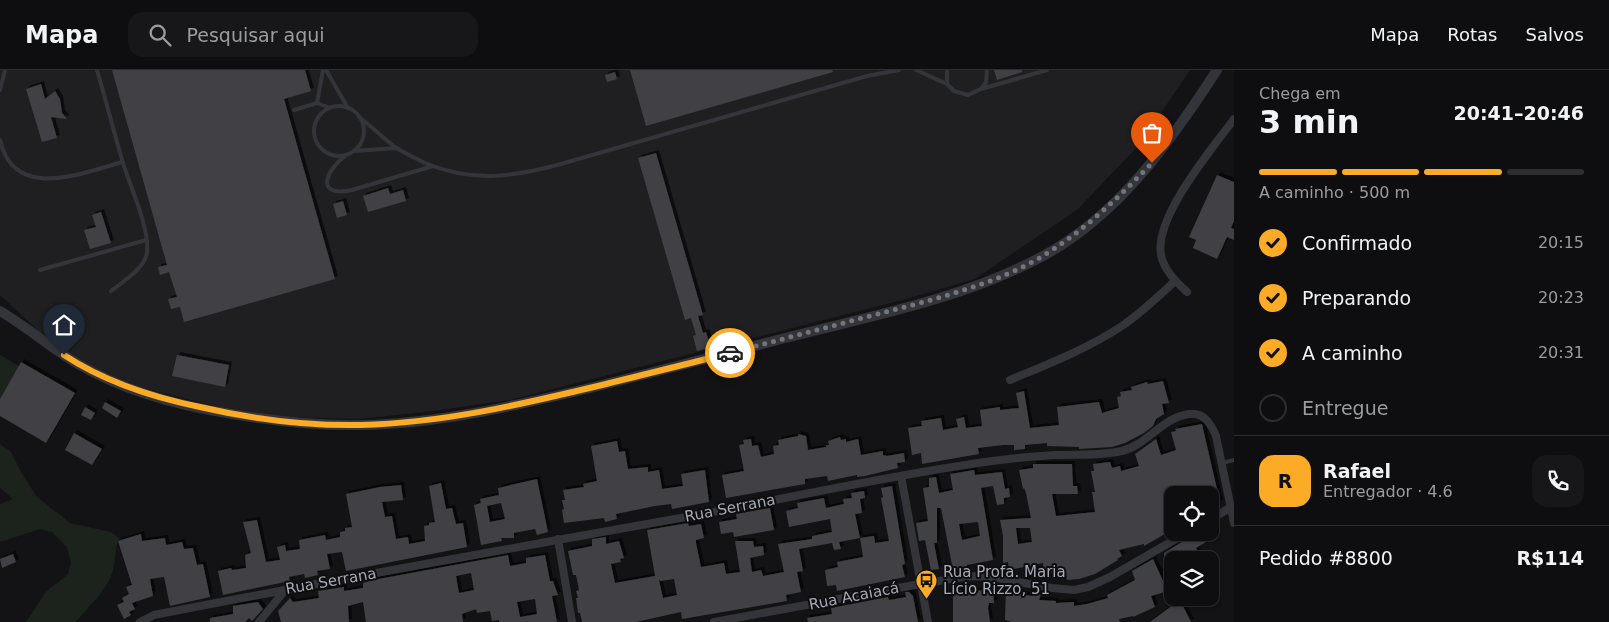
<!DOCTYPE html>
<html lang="pt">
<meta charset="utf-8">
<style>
body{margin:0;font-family:"DejaVu Sans",sans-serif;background:#171719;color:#f1f3f6;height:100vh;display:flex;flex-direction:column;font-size:19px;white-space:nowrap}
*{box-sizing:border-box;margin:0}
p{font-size:16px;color:#9b9c9f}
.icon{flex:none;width:28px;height:28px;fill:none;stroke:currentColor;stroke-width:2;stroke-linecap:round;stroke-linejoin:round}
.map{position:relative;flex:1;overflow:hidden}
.panel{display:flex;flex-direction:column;background:#0e0e10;width:375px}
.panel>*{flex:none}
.controls{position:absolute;left:1164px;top:416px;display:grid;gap:10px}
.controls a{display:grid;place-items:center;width:55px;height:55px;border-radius:10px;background:#0e0e10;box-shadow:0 1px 4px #0004,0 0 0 1px #2e2e30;font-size:25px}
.pin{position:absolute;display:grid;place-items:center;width:42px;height:42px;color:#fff;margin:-51px -21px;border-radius:50% 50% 50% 0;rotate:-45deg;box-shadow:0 0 5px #0007}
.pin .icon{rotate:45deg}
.courier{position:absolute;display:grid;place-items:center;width:50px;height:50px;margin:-25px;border:4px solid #fbab25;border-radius:50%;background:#fff;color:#222;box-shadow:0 1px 6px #0007}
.summary em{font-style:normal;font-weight:700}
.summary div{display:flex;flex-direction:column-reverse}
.summary{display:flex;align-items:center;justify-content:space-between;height:85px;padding:0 25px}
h1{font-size:32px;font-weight:700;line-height:38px}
.bar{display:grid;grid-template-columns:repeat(4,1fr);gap:8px 5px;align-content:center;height:60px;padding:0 25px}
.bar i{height:6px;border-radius:4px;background:#2e2e30}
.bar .on{background:#fbab25}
.bar p{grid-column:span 4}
.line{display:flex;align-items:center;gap:12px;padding:0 25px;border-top:1px solid #2e2e30}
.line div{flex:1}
.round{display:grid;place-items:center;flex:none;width:52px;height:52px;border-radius:15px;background:#171719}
ol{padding:0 25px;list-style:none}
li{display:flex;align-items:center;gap:15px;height:55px}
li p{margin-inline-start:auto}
li .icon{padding:5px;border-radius:50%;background:#fbab25;color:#111;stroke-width:4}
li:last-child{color:#9b9c9f}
li i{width:28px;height:28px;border:2px solid #2e2e30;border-radius:50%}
header{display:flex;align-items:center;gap:30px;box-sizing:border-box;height:70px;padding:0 25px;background:#0e0e10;border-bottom:1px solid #2e2e30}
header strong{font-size:24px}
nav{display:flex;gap:28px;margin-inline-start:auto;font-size:18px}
.search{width:350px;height:45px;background:#171719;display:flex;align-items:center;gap:12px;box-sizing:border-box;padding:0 18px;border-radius:15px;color:#9b9c9f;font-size:19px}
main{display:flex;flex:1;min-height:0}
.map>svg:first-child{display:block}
.built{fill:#1f1f22}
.green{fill:#1b231c}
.building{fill:#3f4045;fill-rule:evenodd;filter:url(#shadow)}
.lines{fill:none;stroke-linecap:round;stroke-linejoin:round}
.service{stroke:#34353a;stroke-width:4}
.minor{stroke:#34353a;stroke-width:8}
.tertiary{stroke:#34353a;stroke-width:10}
.done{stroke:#71757e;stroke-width:5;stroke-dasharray:0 9}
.route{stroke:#fbab25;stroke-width:6}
.labels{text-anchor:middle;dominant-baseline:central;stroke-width:4;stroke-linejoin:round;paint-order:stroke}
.street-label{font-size:15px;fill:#a4aab6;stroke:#0e0e10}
.poi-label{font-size:15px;fill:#a4aab6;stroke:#0e0e10;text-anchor:start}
</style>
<header>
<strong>Mapa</strong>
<div class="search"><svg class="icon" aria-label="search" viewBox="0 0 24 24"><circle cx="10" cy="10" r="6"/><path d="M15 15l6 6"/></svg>Pesquisar aqui</div>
<nav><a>Mapa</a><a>Rotas</a><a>Salvos</a></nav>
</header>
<main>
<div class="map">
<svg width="1234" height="552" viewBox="0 0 1234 552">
<defs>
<filter id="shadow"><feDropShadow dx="3" dy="-3" stdDeviation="0" flood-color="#0009"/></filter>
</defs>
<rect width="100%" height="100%" fill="#131315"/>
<path class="built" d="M0,0H1190L1140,74L1078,139L975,209L906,229L510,330L433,341L360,349L282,347L210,335L136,316L89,297L46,268L0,225Z"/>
<path class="green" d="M0,285L19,296L0,329Z
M0,374L11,382L22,404L37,427L70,453L111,462L119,468C114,479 116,492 112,503C107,520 87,538 76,552H26L46,522L68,504L71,492L67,477L52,462L40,459L0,472V434L13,429L0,418Z"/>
<path class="building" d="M112,0H305L311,21L284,29L335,209L184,252L180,237L171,239L168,229L177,227L169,202L160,205L158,197L167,195Z
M630,0H832L833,2L646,56Z
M994,0H1022V2L997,10Z
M615,2L617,9L607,12L605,5Z
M41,14L45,29L55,21L60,29L62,43L67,49L51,47L57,68L42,72L26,19Z
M656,83L703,245L698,246L703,263L706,262L711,277L697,281L693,266L696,265L691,248L685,250L638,88Z
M1217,105L1234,112V151L1231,158L1234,159V170L1227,167L1217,189L1193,178L1196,170L1189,167Z
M388,118L390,124L403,120L406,131L368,142L363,126Z
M343,131L347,145L337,148L333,134Z
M101,142L111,173L90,179L84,160L96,157L92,145Z
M177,285L229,295L225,317L172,306Z
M21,292L75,323L46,373L0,346V329Z
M1163,311L1169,333L1162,334L1164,344L1156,349L1153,356L1144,363L1125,373L1112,377L1079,379V377L1047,376V373L1025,375V379L1014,380V375H1003L978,378L979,384L922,394L921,383L912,385L908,358L922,356L921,351L941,348L943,360L958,357L956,349L964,347L966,358L982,356L980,340L1000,337V340L1019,338L1016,323L1024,321L1030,358L1059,355L1057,337L1099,332L1102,343L1119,338L1117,327L1121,326L1120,322L1132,320L1131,317L1147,312L1148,314Z
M105,332L121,341L117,348L102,338Z
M85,337L95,343L91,350L81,345Z
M1202,354L1220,432L1210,438V425H1172V460L1144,476V474L1119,480L1122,486L1117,489L1118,490L1095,504L1079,509L1067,510L1066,501L1044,504L1043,493L1009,500L1008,492L1003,493V466L1000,450L1031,448L1026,423L1024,418L1023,419L1019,400L1033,398V394H1072L1073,416H1077L1078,424H1052L1056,446L1095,442L1092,422H1095L1091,401H1094L1093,394L1110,392L1112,398L1120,396L1121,401L1139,396L1135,384L1156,369L1161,385L1176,380L1171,362L1176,361L1175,359ZM1016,458H1030L1032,472L1018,474Z
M74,363L102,379L92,395L65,380Z
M798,364L806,366L808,380L826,377V375H829L828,371L840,367L841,370L846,369V372L858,369L861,385L883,381V385L887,386L904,383L905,392L897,393L898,398L865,406L857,407V405L828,411L827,406L805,409V414L726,428L722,405L744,401L739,375L744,374L743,370L751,369L752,376L758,375L761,387L774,384L773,376L779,375L778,370L798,366Z
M617,371L619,382L625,381L628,399L648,397V402L659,400L662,419L683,416L681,404L705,400L709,432L672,439L671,434L655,436L616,444L617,449L605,452L604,448L564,453L562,440L564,439L562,430H565L563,420L584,417L583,414L597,411L591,376Z
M974,400L975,405L1002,402L1005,419L1009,418L1010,427L1004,428V434L997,435L993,416L981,418L993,490L967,495V499L953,500L941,438H937V473H934L939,499L931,500L925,470L919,471L916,453L928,451L923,418L929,417V408L936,407L939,423L953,420L950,404ZM978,452L980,466L962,470L959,454Z
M537,409L548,462L537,465L535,459L519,462L514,463V468H501L502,471L481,475L474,435L481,433L480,429L499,425L498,418ZM501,433L505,449L490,452L487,436Z
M441,413L446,439L452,438L456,454L463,453L467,477L346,501L342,482L327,484L330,499L317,501L318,505L305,508L304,504L289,507L290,511L223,525L218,501L231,498L232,500L246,498L245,485L251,483L243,452L257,450L266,492L280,490L277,477L285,475L286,481L300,479L299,470L325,465L326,470L340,467V462L345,461V458L352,457L346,424L380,417L401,415L403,430L382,432L385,447L392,446L396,469L408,467L409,474L425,471L424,456L429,455V453L435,452L429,416Z
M892,416L905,494L902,495L905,507L837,521L836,515L827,516L825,500L838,497L837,492L863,487L860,468L874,466L875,473L889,471L881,428L883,427L881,418Z
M864,421L865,428L860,429L862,443L855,444L860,468L839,472L841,479L834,480L832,473L799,479L803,501L797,502L801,522L786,525L787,531L682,549L681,542L636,552H582L580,543H578L576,528H578L576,521L579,520L576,505H573L568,481L592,476V469L606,467V474L619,471L624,488L620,489L621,492L611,494L615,513L655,506L647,460L688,453L689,456L701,454L704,468L696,470V473L701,497L724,493L726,504L740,502L735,471H753L754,477L763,476L764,485L750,488L752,502L761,500L763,506L784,502L778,474L812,469V466L832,462L830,449L789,457L786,441L798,438L797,433L824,428L826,438L844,434L843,429L852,428L851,423ZM674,509L677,525L663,528L659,510L661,511Z
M770,438L774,460L734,467L733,462L721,464L719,452L737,449L736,444Z
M1198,462H1213L1204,469L1206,472L1196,478L1198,482L1192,486L1195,490H1172V520L1151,526L1155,537L1133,547V546L1119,549L1120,552H1012L1005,550L1006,516L1013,518V523L1032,526V523L1041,525L1039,530L1056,531V533L1074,532V536L1087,534L1108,528L1107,525L1135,510L1132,501L1153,489L1164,513V483Z
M141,464L142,471L165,468L166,475L182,472L184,479L193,478L197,495L203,494L210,527L170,536L164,507L150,509L153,526L132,533L135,539L129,542L131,545L124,549L117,535L124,532L122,528L129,524L126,517L132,515L118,471Z
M13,484L16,492L2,498L0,489Z
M508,485L510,496L526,493V488L545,485L550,511H553L558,525L552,526L557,552H499V550L492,551L490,541L477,543L476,539L462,544L463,552H366L363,532L348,536L349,552H281L278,541L290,528L293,532L319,528L318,521L344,517V521L363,518V513L373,510ZM471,503L474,520L459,523L456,506ZM535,529L537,544L520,547L517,532Z
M960,519L961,522L974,519V521L993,519L994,533H989L988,538L990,552H953V520Z
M905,522H909L913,526L918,552H808L807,548L832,544L831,538L888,527L889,530L906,527Z
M1180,530L1191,552H1150Z
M258,532L263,539L252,551L249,548L245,552H210V548L233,544V536Z"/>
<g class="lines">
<path class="service" d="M97,0C106,31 114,62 123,93C130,116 150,159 147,182C145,199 123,211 111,221
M326,0L348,38
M916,0L947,14
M947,0V14L954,21L968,25L981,19L1047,0
M981,19L986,12L987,0
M0,20L5,0
M317,33L323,0
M314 61a25 25 0 1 1 50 0a25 25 0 1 1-50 0Z
M294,40L317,33L330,38
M359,47C371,56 382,67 395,77C404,83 415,88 425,93C473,113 513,107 561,94L867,6L899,0
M0,70C14,132 81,103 123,92
M354,81L396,78
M345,86C325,101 315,128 352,120L433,96
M40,200L146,170
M1222,393L1234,390"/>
<path class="minor" d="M1187,222C1176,212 1164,200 1161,185C1154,147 1212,79 1234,49
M1010,310C1048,294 1087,279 1122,256C1141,243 1158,227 1175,211
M901,406L928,552
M1210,450L1231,437
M558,469L572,552
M140,552L154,545C333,510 512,478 692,446C789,428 886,406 985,392C1008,389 1032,386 1056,385C1078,384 1101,386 1122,381C1147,375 1163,347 1189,344C1204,342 1211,354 1216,366L1234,453
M259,552L286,519
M714,552L920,514L970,506L992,507L1051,518L1074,520L1088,517L1110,507L1188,462"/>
<path class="tertiary" d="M0,241C27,257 51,278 78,294C124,321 180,336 232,344C274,351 318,356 360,355C439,354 518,335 594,317C658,301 721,285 785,268C871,246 963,229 1043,186C1119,145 1171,71 1217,0"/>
</g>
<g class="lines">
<path class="done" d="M730,283C779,270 828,257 878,244C932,230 998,214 1046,184C1086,159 1119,127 1152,93"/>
<path class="route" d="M64,285C105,312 151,327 200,337C252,349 308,356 361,355C443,353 523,334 602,315C645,304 688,294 730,283"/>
</g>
<defs>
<symbol id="bus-pin" viewBox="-11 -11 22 30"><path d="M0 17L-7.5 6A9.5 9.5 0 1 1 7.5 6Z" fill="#fbab25" stroke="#0e0e10"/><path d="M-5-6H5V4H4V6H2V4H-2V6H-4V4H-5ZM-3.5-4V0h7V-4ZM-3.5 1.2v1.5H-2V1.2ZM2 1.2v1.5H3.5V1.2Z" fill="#111"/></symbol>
</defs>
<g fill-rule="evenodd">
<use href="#bus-pin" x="914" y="498" width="25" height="34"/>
</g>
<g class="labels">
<g class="street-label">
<text transform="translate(730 438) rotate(-11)">Rua Serrana</text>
<text transform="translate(331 511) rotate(-10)">Rua Serrana</text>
<text transform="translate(854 526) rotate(-11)">Rua Acaiacá</text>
</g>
<g class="poi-label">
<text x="943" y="502">Rua Profa. Maria<tspan x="943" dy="17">Lício Rizzo, 51</tspan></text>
</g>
</g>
</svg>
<div class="controls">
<a><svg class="icon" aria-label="locate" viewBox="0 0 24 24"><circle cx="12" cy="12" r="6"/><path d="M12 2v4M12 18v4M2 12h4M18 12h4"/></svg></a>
<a><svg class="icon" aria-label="layers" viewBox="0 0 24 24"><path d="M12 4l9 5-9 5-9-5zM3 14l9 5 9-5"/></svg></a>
</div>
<div class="pin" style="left:1152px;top:93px;background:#ea580c"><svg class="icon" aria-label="bag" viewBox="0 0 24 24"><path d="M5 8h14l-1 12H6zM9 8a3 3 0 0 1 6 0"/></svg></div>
<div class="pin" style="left:64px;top:285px;background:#1f2937"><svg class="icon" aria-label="home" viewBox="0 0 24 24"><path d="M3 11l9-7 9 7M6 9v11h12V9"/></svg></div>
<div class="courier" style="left:730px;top:283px"><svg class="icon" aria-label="car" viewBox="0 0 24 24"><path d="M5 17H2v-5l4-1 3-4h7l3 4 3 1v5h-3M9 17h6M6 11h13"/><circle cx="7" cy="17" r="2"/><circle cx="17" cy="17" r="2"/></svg></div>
</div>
<section class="panel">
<div class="summary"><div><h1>3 min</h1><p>Chega em</p></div><em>20:41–20:46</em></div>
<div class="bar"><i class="on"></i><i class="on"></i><i class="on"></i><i></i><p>A caminho · 500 m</p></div>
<ol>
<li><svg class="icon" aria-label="check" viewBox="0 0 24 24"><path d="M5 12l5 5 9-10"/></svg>Confirmado<p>20:15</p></li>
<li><svg class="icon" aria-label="check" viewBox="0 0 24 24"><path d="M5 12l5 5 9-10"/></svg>Preparando<p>20:23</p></li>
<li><svg class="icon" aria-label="check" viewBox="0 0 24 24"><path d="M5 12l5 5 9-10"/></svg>A caminho<p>20:31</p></li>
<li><i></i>Entregue</li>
</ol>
<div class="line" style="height:90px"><b class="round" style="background:#fbab25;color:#111">R</b><div><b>Rafael</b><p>Entregador · 4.6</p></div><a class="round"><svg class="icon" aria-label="phone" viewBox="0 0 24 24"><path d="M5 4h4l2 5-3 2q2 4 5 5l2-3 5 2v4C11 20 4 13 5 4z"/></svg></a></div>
<div class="line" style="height:65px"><div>Pedido #8800</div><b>R$114</b></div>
</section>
</main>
